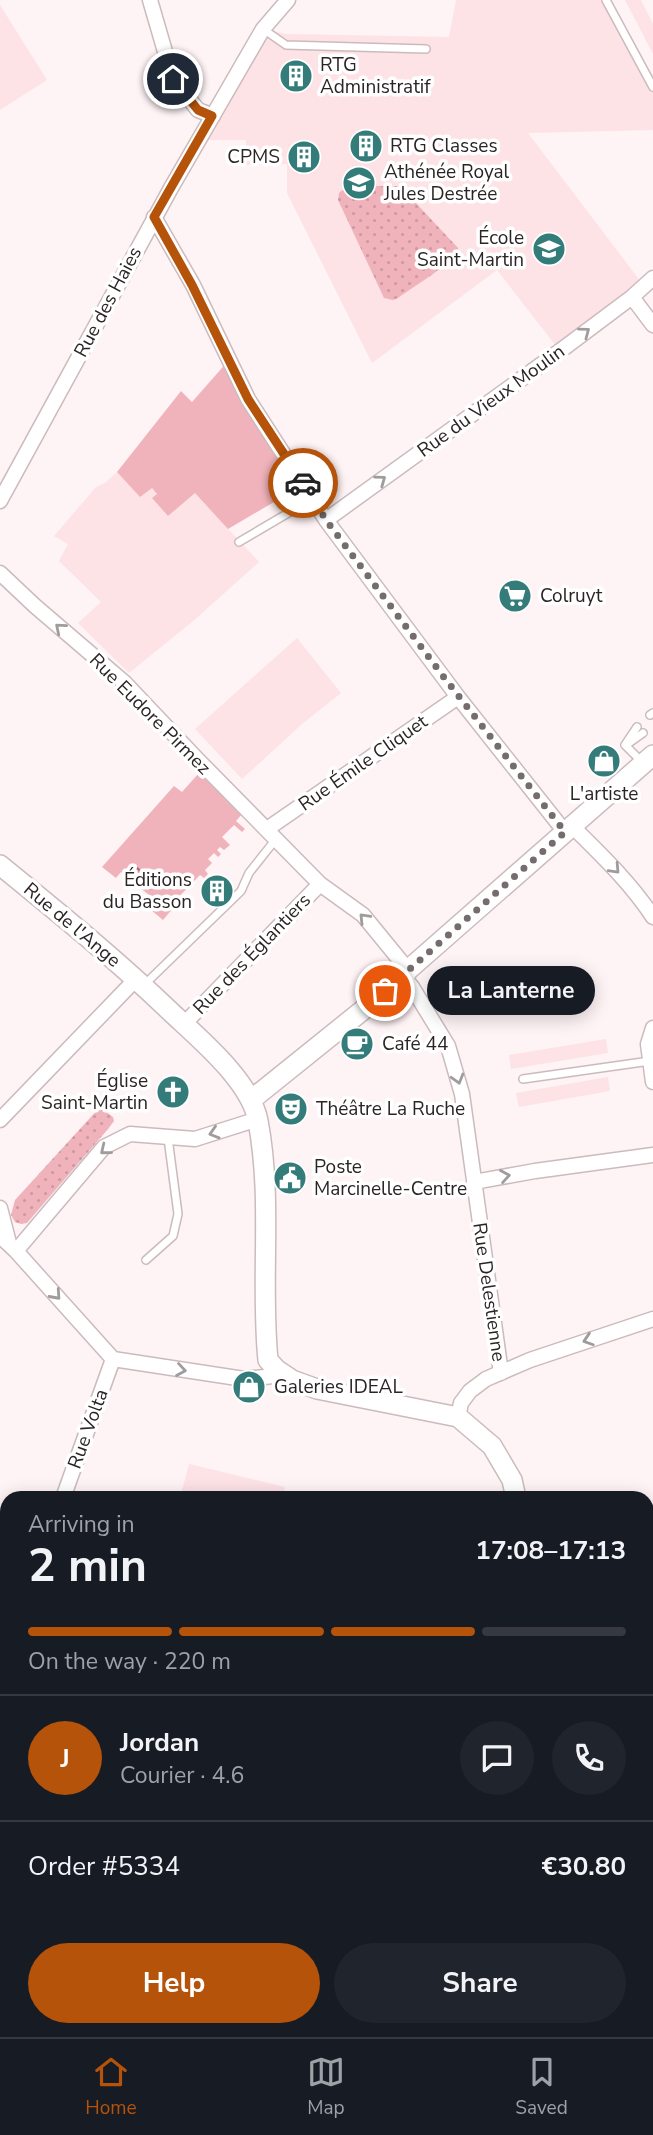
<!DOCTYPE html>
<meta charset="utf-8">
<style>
body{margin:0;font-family:"Nunito Sans",sans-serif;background:#20242c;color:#f1f3f6;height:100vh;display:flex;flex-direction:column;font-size:26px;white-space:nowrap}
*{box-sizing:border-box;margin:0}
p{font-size:23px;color:#9ea1a6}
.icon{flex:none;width:38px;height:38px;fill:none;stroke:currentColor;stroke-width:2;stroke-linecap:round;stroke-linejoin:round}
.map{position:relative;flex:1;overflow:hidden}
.panel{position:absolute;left:0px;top:1491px;width:654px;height:546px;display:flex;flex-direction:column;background:#171b24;border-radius:21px 21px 0 0;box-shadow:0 4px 18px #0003}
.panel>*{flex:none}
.pin{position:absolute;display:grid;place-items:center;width:60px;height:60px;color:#fff;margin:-30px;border:4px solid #fff;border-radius:50%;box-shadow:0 2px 7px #0007}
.courier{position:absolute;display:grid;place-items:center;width:70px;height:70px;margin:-35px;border:5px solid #b45309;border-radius:50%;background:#fff;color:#222;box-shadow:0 2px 9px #0007}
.bubble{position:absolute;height:49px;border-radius:24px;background:#171b24;box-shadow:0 4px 18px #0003;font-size:23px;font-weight:700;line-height:49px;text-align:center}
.overview em{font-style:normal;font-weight:700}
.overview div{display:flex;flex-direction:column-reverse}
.overview{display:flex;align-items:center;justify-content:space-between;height:119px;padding:0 28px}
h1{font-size:46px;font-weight:700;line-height:52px}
.bar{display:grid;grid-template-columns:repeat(4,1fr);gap:10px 7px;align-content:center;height:84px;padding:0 28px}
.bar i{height:9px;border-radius:5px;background:#363941}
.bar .selected{background:#b45309}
.bar p{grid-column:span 4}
.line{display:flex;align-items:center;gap:18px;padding:0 28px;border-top:2px solid #363941}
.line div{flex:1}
.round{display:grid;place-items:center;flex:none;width:74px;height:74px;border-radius:37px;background:#20242c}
.button{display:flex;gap:14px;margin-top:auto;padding:14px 28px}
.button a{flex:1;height:80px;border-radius:42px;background:#b45309;color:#fff;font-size:28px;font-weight:700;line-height:80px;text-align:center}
.button a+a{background:#20242c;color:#f1f3f6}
.dock{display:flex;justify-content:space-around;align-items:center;height:98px;border-top:2px solid #363941;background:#171b24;font-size:19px;color:#9ea1a6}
.dock a{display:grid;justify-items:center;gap:4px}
.dock .selected{color:#b45309}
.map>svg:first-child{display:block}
.built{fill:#fde2e6}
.grass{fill:url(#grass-dots)}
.green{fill:#f0b3bb}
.water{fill:url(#water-waves);stroke:#af6d78;stroke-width:2}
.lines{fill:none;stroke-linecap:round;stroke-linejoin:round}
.service-casing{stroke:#ccbbbd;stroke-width:10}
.minor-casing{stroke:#ccbbbd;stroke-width:17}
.secondary-casing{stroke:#ccbbbd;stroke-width:22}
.motorway-casing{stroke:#ccbbbd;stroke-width:29}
.service{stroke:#fff;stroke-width:7}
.minor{stroke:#fff;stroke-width:14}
.secondary{stroke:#fff;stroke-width:19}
.motorway{stroke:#fff;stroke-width:26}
.rail{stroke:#575051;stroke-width:4.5;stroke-dasharray:10 5;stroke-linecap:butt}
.motorway-bridge-casing{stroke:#ccbbbd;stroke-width:29;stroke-linecap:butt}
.motorway-bridge{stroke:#fff;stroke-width:26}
.oneway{stroke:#a09c9d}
.done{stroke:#756c6e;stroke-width:7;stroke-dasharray:0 12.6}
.route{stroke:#b45309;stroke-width:9}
.labels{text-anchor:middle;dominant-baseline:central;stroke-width:7;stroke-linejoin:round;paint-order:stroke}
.poi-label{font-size:19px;fill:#2b2425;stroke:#fff;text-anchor:start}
.street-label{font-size:19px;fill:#2b2425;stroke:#fff}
</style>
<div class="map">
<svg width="653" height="2037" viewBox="0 0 653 2037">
<defs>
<pattern id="grass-dots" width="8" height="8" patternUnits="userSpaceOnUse" patternTransform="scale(1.75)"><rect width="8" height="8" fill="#f0b3bb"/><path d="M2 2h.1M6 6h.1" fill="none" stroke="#ce9aa1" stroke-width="1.8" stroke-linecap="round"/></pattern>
<pattern id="water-waves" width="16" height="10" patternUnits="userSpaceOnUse" patternTransform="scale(1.75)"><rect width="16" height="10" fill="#e88c9c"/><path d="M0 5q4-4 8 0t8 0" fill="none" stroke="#bc727f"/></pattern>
</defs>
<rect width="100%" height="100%" fill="#fef3f5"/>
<path class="built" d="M456,0H606L653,87V130L528,133L644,286L560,351L497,270L372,363L287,193V164L245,165L246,140H199L263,29L286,34L449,37Z
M625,0H641L653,24V54Z
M0,5L47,80L0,110Z
M117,472L140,497L151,487L157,494L152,498L195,493L259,562L192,622L129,673L78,623L101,602L59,561L68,544L54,536L96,487L105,483Z
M297,638L341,693L302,724L242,779L195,729Z
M606,1039L608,1053L511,1069L509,1055Z
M608,1077L610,1091L519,1107L516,1093Z
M189,1464L285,1487L283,1498H180Z
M0,1815L7,1819V2030H599L617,2037H0Z"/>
<path class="grass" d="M347,186H400L458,248C454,264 412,287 398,298L393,300L384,298L338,200L339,193Z
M100,1107L113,1117L114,1121L108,1129L27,1223L21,1224L15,1222L11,1215L15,1200Z"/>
<path class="green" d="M229,360L303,485L228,529L195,493L168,516L152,498L157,494L152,488L140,497L117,472L181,391L192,402Z
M199,773L242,814L236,821L245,829L242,832L234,825L222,837L230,845L224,850L220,847L217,850L221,854L218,857L214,853L208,859L212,863L205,870L208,874L204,878L200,875L172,904L174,907L163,920L151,910L150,906L155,900L121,872L116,878L102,867L174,786L182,792Z"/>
<path class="water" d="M137,868L155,883L150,889L131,875Z"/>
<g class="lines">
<defs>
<path id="service" d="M606,0L653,87
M263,29L286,45L426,49
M239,542L312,499
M650,715L653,713
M629,743L643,733
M625,745L642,762
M625,745L637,727
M144,985L241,891L249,873L276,839
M523,1079L650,1061
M146,1260L173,1236L178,1214L168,1138"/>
<path id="minor" d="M150,0L173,79L198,110L213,116
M154,217L193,285L248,399L326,520L458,697L565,832
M632,297L653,325
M0,501L171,188L263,29L288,0
M326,520L560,351L632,297L653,278
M0,573L35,606L125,683L198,760L320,884L363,915L408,970
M572,826C601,855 630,882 653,917
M267,829L458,697
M404,977L412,987L448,1046L462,1094L501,1373
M184,1024L320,884
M653,1028L648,1044L653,1082
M0,1120L136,979
M474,1182L535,1171L653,1155
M0,1208L9,1243
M0,1236L16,1251L113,1359L244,1379L284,1375
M16,1251L104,1147L130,1134L195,1139L258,1119
M458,1417L461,1403L470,1391L486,1379L530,1360L653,1319
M63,1498L113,1359
M648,1649L653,1646
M648,1715L653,1713
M0,1751L7,1720
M0,1794L7,1799
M648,1898L653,1896"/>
<path id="secondary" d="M0,865C59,913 118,961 173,1014C201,1040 251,1082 258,1121C273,1200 260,1281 268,1360L277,1370L292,1380L317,1389L458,1417L492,1446L512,1480L516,1498
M251,1100L404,977L408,970L653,755
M648,1962L653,1965
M529,2037L531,2030"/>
<path id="motorway" d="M620,2030L638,2037
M333,2037L356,2030"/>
</defs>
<use href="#service" class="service-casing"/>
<use href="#minor" class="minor-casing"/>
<use href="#secondary" class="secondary-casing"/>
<use href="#motorway" class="motorway-casing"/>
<use href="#service" class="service"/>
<use href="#minor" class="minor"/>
<use href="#secondary" class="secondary"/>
<use href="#motorway" class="motorway"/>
<path class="rail" d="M0,1818L7,1823
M0,1842L7,1847
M0,1862L7,1867
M278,2030L292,2037
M300,2030L314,2037
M438,2030L458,2037
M476,2030L499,2037"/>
<defs>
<path id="motorway-bridge" d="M269,2037L290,2030"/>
</defs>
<use href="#motorway-bridge" class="motorway-bridge-casing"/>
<use href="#motorway-bridge" class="motorway-bridge"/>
</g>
<defs><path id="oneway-chevron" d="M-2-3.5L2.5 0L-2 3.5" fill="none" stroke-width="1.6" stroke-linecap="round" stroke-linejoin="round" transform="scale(1.75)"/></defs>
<g class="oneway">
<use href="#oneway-chevron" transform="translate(585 332) rotate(-37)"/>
<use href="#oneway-chevron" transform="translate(381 480) rotate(-36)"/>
<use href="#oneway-chevron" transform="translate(60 628) rotate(-140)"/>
<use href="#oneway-chevron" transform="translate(615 869) rotate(47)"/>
<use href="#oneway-chevron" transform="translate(364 918) rotate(-134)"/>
<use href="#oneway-chevron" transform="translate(458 1079) rotate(74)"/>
<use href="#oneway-chevron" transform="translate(214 1133) rotate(163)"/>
<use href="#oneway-chevron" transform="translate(105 1150) rotate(141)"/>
<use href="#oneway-chevron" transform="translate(505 1176) rotate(-10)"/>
<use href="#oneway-chevron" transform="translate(56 1295) rotate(48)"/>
<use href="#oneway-chevron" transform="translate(588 1340) rotate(162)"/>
<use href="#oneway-chevron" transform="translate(181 1370) rotate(9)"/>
</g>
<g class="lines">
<path class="done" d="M303,483L326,520L443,676L565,832L385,991"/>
<path class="route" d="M173,79L198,110L212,116L154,217L192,285L248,399L303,483"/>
</g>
<defs>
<symbol id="building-disc" viewBox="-11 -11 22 22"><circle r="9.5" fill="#337c7a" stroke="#fff"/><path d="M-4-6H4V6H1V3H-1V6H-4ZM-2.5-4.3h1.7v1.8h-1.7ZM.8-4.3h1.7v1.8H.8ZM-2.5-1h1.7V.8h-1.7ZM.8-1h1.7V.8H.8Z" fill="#fff"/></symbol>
<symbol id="school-disc" viewBox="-11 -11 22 22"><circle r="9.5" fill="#337c7a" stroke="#fff"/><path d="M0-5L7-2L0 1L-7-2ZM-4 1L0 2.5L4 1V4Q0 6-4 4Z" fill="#fff"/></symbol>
<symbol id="supermarket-disc" viewBox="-11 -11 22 22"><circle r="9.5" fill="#337c7a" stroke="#fff"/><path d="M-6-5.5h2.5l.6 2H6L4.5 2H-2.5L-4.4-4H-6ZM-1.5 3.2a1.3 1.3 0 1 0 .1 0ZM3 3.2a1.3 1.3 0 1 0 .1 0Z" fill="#fff"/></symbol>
<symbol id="shop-disc" viewBox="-11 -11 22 22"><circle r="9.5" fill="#337c7a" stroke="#fff"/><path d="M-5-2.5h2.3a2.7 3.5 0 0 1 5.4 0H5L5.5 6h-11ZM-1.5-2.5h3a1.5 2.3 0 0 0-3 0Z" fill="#fff"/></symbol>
<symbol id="cafe-disc" viewBox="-11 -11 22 22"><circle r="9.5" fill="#337c7a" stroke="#fff"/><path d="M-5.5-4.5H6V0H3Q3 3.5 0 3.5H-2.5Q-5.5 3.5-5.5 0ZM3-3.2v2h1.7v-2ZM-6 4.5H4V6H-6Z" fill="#fff"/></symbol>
<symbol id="church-disc" viewBox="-11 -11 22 22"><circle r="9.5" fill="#337c7a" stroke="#fff"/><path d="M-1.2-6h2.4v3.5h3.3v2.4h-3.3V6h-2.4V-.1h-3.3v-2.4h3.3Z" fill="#fff"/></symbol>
<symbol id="theatre-disc" viewBox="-11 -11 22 22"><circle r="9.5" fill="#337c7a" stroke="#fff"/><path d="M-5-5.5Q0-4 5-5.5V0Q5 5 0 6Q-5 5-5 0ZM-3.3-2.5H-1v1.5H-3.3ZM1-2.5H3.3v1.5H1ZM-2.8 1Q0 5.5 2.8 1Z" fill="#fff"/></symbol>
<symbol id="civic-disc" viewBox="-11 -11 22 22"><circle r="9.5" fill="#337c7a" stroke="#fff"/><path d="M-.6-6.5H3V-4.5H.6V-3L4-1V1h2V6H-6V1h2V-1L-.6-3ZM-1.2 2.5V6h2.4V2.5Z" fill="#fff"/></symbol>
</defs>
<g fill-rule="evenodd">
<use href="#building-disc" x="277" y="57" width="38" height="38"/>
<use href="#building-disc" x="347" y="127" width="38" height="38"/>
<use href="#building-disc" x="285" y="138" width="38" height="38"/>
<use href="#school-disc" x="340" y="164" width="38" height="38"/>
<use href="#school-disc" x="530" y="230" width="38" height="38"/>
<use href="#supermarket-disc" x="496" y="577" width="38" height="38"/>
<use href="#shop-disc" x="585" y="742" width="38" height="38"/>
<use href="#building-disc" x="198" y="872" width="38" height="38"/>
<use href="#cafe-disc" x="338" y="1025" width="38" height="38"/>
<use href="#church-disc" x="154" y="1073" width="38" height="38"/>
<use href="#theatre-disc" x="272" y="1090" width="38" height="38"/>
<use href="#civic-disc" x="271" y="1159" width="38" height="38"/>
<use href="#shop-disc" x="230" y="1368" width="38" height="38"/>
</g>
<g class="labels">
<g class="poi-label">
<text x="320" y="65">RTG<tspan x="320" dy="22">Administratif</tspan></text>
<text x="390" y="146">RTG Classes</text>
<text x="280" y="157" text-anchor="end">CPMS</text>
<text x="384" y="172">Athénée Royal<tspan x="384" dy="22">Jules Destrée</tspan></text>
<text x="524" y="238" text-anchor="end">École<tspan x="524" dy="22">Saint-Martin</tspan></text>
<text x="540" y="596">Colruyt</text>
<text x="604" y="794" text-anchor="middle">L'artiste</text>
<text x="192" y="880" text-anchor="end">Éditions<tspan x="192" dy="22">du Basson</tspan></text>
<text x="382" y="1044">Café 44</text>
<text x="148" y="1081" text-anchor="end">Église<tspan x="148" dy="22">Saint-Martin</tspan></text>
<text x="316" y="1109">Théâtre La Ruche</text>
<text x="314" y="1167">Poste<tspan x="314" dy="22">Marcinelle-Centre</tspan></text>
<text x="274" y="1387">Galeries IDEAL</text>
</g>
<g class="street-label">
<text transform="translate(108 302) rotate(-62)">Rue des Haies</text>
<text transform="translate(491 401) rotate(-36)">Rue du Vieux Moulin</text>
<text transform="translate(150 714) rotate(45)">Rue Eudore Pirmez</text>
<text transform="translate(363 763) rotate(-35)">Rue Émile Cliquet</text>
<text transform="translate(72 925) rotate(40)">Rue de l'Ange</text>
<text transform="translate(252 954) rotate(-46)">Rue des Églantiers</text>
<text transform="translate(489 1292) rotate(82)">Rue Delestienne</text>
<text transform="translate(88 1429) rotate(-70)">Rue Volta</text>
</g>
</g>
</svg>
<div class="pin" style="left:385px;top:991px;background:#ea580c"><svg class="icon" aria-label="bag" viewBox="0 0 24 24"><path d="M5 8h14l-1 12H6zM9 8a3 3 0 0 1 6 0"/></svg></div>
<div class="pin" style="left:173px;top:79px;background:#1f2937"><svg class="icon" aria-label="home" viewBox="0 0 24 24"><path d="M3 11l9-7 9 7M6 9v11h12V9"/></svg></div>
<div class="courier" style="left:303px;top:483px"><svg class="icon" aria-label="car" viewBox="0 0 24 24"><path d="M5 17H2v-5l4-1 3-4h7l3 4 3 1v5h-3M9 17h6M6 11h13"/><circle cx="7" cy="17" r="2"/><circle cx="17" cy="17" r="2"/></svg></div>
<div class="bubble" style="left:427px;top:966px;width:168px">La Lanterne</div>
<section class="panel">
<div class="overview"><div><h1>2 min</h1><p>Arriving in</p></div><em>17:08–17:13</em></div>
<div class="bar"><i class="selected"></i><i class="selected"></i><i class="selected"></i><i></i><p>On the way · 220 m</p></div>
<div class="line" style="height:126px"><b class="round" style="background:#b45309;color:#fff">J</b><div><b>Jordan</b><p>Courier · 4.6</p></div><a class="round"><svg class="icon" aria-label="chat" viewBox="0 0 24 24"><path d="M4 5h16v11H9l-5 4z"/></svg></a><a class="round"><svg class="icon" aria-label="phone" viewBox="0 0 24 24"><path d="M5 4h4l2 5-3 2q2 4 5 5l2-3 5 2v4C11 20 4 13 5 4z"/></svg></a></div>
<div class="line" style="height:91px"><div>Order #5334</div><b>€30.80</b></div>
<div class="button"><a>Help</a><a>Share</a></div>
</section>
</div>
<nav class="dock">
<a class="selected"><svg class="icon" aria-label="home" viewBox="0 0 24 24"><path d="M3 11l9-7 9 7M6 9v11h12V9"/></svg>Home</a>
<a><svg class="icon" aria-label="map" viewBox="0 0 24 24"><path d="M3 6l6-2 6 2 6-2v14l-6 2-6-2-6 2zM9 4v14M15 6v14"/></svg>Map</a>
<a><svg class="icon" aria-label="saved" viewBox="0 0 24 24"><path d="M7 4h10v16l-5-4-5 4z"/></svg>Saved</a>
</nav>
